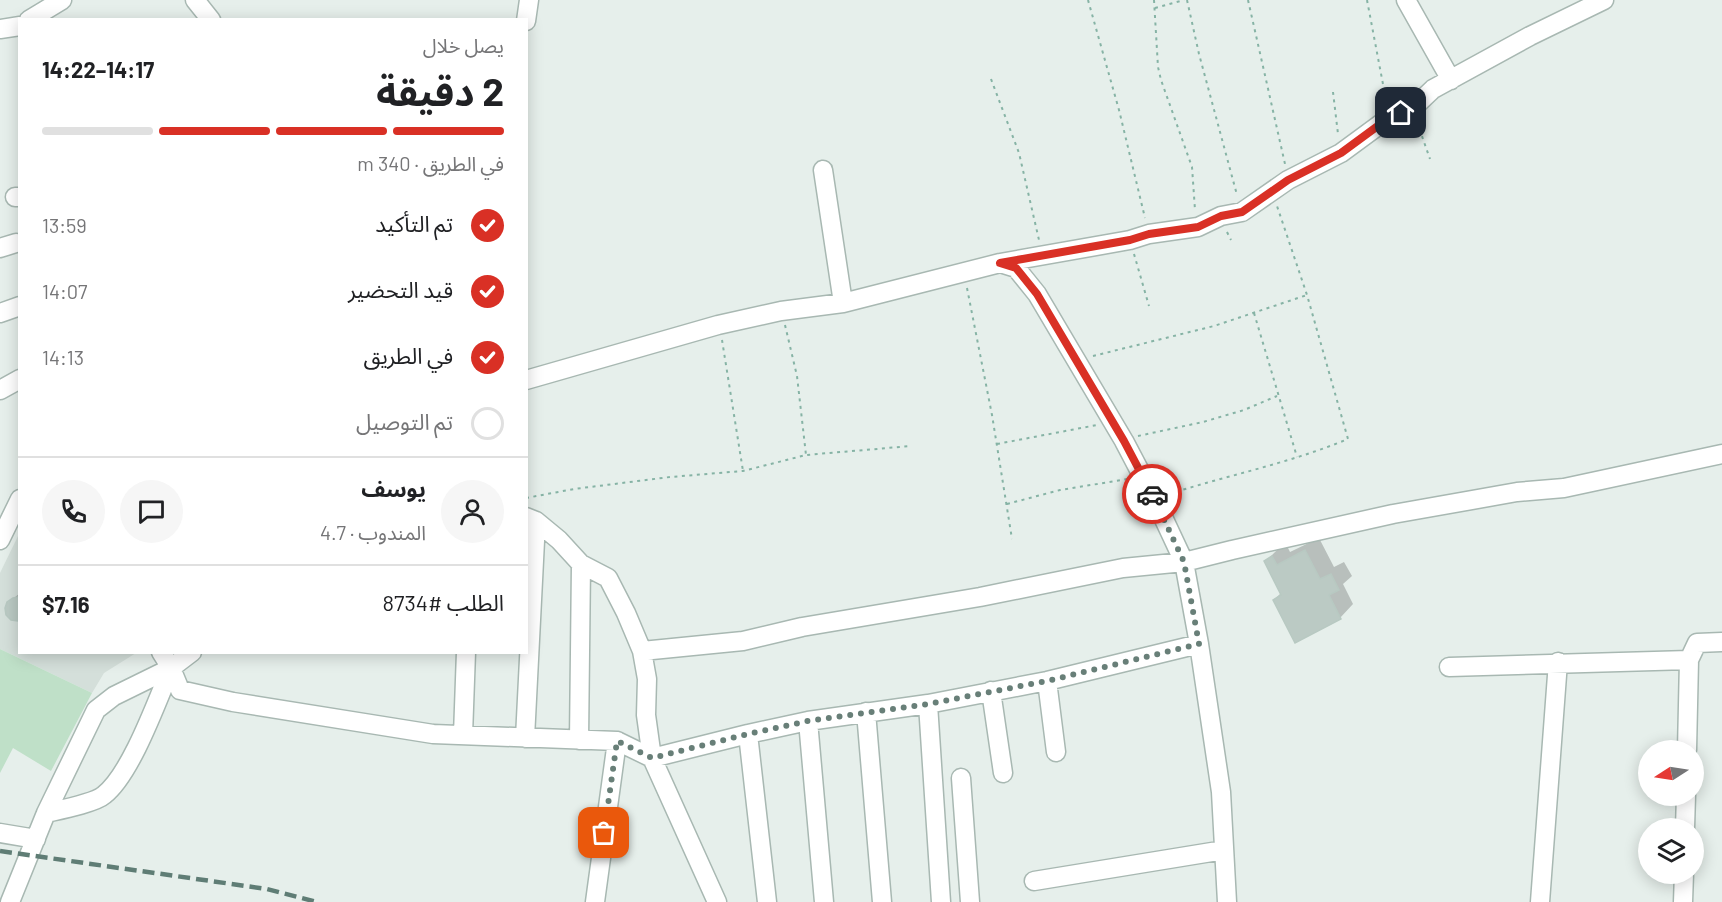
<!DOCTYPE html>
<html lang="ar">
<meta charset="utf-8">
<style>
body{margin:0;font-family:Barlow,"Noto Sans Arabic",sans-serif;background:#f6f6f6;color:#202124;direction:rtl;height:100vh;display:flex;flex-direction:column;font-size:22px;white-space:nowrap}
*{box-sizing:border-box;margin:0}
p{font-size:20px;color:#757577}
.icon{flex:none;width:33px;height:33px;fill:none;stroke:currentColor;stroke-width:2;stroke-linecap:round;stroke-linejoin:round}
.map{position:relative;flex:1;overflow:hidden;direction:ltr}
.side{position:absolute;left:18px;top:18px;width:510px;height:636px;display:flex;flex-direction:column;background:#fff;border-radius:0px;box-shadow:0 3px 15px #0003;direction:rtl}
.side>*{flex:none}
.needle{width:39px;rotate:258deg}
.fabs{position:absolute;left:1638px;top:740px;display:grid;gap:12px}
.fabs a{display:grid;place-items:center;width:66px;height:66px;border-radius:50%;background:#fff;box-shadow:0 3px 15px #0003;font-size:30px}
.pin{position:absolute;display:grid;place-items:center;width:51px;height:51px;color:#fff;margin:-26px;border-radius:12px;box-shadow:0 3px 9px #0006}
.courier{position:absolute;display:grid;place-items:center;width:60px;height:60px;margin:-30px;border:4px solid #d93025;border-radius:50%;background:#fff;color:#222;box-shadow:0 2px 8px #0007}
.summary em{font-style:normal;font-weight:700}
.summary div{display:flex;flex-direction:column-reverse}
.summary{display:flex;align-items:center;justify-content:space-between;height:102px;padding:0 24px}
h1{font-size:39px;font-weight:700;line-height:45px}
.bar{display:grid;grid-template-columns:repeat(4,1fr);gap:9px 6px;align-content:center;height:72px;padding:0 24px}
.bar i{height:8px;border-radius:4px;background:#e0e0e0}
.bar .current{background:#d93025}
.bar p{grid-column:span 4}
.line{display:flex;align-items:center;gap:15px;padding:0 24px;border-top:2px solid #e0e0e0}
.line div{flex:1}
.round{display:grid;place-items:center;flex:none;width:63px;height:63px;border-radius:32px;background:#f6f6f6}
ol{padding:0 24px;list-style:none}
li{display:flex;align-items:center;gap:18px;height:66px}
li p{margin-inline-start:auto}
li .icon{padding:6px;border-radius:50%;background:#d93025;color:#fff;stroke-width:4}
li:last-child{color:#757577}
li i{width:33px;height:33px;border:3px solid #e0e0e0;border-radius:50%}
.map>svg:first-child{display:block}
.built{fill:#d4dfda}
.green{fill:#bfe0c8}
.shadow{fill:#0003}
.building{fill:#bbcac4;stroke:#b8c9c2;stroke-width:1.5}
.lines{fill:none;stroke-linecap:round;stroke-linejoin:round}
.minor-casing{stroke:#a8b8b2;stroke-width:21}
.path{stroke:#86b3a5;stroke-width:2;stroke-dasharray:3 4.5;stroke-linecap:butt}
.minor{stroke:#fff;stroke-width:18}
.rail{stroke:#5f7d75;stroke-width:4.5;stroke-dasharray:12 6;stroke-linecap:butt}
.done{stroke:#687f78;stroke-width:6;stroke-dasharray:0 10.8}
.route{stroke:#d93025;stroke-width:8}
</style>
<div class="map">
<svg width="1722" height="902" viewBox="0 0 1722 902">
<rect width="100%" height="100%" fill="#e6efeb"/>
<path class="built" d="M19,534L20,652L136,653L104,673L92,693L0,649V573Z"/>
<path class="green" d="M0,649L92,693L51,771L13,748L0,773Z"/>
<path class="shadow" d="M1319,538L1334,567L1344,562L1352,576L1343,584L1353,604L1340,618L1274,600L1282,592L1266,561L1279,548L1286,544L1290,552Z
M20,593V619L8,603Z"/>
<path class="building" d="M1305,550L1320,579L1331,574L1339,590L1329,595L1341,619L1295,643L1273,600L1281,595L1264,561L1272,556L1277,565Z
M19,597L20,620L18,621L11,620L6,615L5,608L7,602L13,598Z"/>
<g class="lines">
<defs>
<path id="minor" d="M195,0L211,20
M1406,0L1451,80
M29,20L62,0
M526,21L529,0
M0,29L20,26
M823,170L843,303
M15,197H20
M0,248L16,243
M1000,263L1016,268L1037,294L1124,441L1155,500L1184,562L1199,644L1221,792L1227,902
M0,313L20,306
M526,380L718,325L781,311L843,303L1000,263L1130,240L1149,234L1198,227L1221,216L1242,212L1288,180L1341,153L1390,117L1413,108L1433,89L1530,36L1604,0
M0,390L20,379
M526,517L536,521L559,540L581,564L608,578L626,613L642,651L647,679L646,715L652,758L717,902
M0,540L20,499
M642,651L743,641L802,627L980,597L1123,568L1184,562L1232,550L1393,514L1517,492L1564,488L1722,454
M161,652L171,668L180,690L233,702L433,734L617,741L652,758L748,734L808,721L928,704L1047,681L1199,644
M1449,667L1689,660L1697,643L1722,642
M1047,681L1056,752
M991,691L1003,773
M928,704L941,902
M866,712L882,902
M808,721L824,902
M748,734L767,902
M463,735L466,652
M525,738L536,521
M579,740L581,564
M1687,750L1689,660
M961,778L970,902
M46,813C59,810 95,803 104,795C131,774 157,701 171,668
M1685,828L1686,795
M0,833L36,839
M1034,881L1224,850
M10,902L46,813L96,710L114,696L171,668L192,652
M595,902L617,741
M1540,902L1558,662
M1683,902L1684,873"/>
</defs>
<use href="#minor" class="minor-casing"/>
<path class="path" d="M1088,0L1119,110L1145,218
M1154,0L1158,67L1161,80L1192,167L1195,210
M1187,0L1199,54L1237,195
M1248,0L1285,164
M1367,0L1386,100
M1155,8L1184,0
M991,79L1019,153L1039,240
M1333,92L1338,134
M1417,122L1430,159
M1227,232L1231,240
M1134,254L1149,306
M967,288L992,415L1012,539
M1254,313L1297,457
M785,325L797,376L806,455
M722,340L743,471
M1093,356L1214,326L1307,295
M1138,436L1203,422L1244,410L1277,396
M997,444L1097,425
M1169,494C1229,475 1290,463 1348,439L1307,295L1277,206
M526,498L574,489L670,477L743,471L806,455L911,446
M1007,504L1060,490L1128,479"/>
<use href="#minor" class="minor"/>
<path class="rail" d="M0,851L267,889L317,902"/>
</g>
<g class="lines">
<path class="done" d="M604,833L617,741L652,758L748,734L808,721L928,704L1047,681L1199,644L1184,562L1152,494"/>
<path class="route" d="M1152,494L1124,441L1037,294L1016,268L1000,263L1130,240L1149,234L1198,227L1221,216L1242,212L1288,180L1341,153L1390,117L1401,113"/>
</g>
</svg>
<div class="fabs">
<a><svg class="needle" viewBox="-14 -14 28 28"><path d="M0-13l5 13h-10z" fill="#e53935"/><path d="M0 13l5-13h-10z" fill="#757577"/></svg></a>
<a><svg class="icon" aria-label="layers" viewBox="0 0 24 24"><path d="M12 4l9 5-9 5-9-5zM3 14l9 5 9-5"/></svg></a>
</div>
<div class="pin" style="left:604px;top:833px;background:#ea580c"><svg class="icon" aria-label="bag" viewBox="0 0 24 24"><path d="M5 8h14l-1 12H6zM9 8a3 3 0 0 1 6 0"/></svg></div>
<div class="pin" style="left:1401px;top:113px;background:#1f2937"><svg class="icon" aria-label="home" viewBox="0 0 24 24"><path d="M3 11l9-7 9 7M6 9v11h12V9"/></svg></div>
<div class="courier" style="left:1152px;top:494px"><svg class="icon" aria-label="car" viewBox="0 0 24 24"><path d="M5 17H2v-5l4-1 3-4h7l3 4 3 1v5h-3M9 17h6M6 11h13"/><circle cx="7" cy="17" r="2"/><circle cx="17" cy="17" r="2"/></svg></div>
<section class="side">
<div class="summary"><div><h1>2 دقيقة</h1><p>يصل خلال</p></div><em>14:17–14:22</em></div>
<div class="bar"><i class="current"></i><i class="current"></i><i class="current"></i><i></i><p>في الطريق · 340 m</p></div>
<ol>
<li><svg class="icon" aria-label="check" viewBox="0 0 24 24"><path d="M5 12l5 5 9-10"/></svg>تم التأكيد<p>13:59</p></li>
<li><svg class="icon" aria-label="check" viewBox="0 0 24 24"><path d="M5 12l5 5 9-10"/></svg>قيد التحضير<p>14:07</p></li>
<li><svg class="icon" aria-label="check" viewBox="0 0 24 24"><path d="M5 12l5 5 9-10"/></svg>في الطريق<p>14:13</p></li>
<li><i></i>تم التوصيل</li>
</ol>
<div class="line" style="height:108px"><a class="round"><svg class="icon" aria-label="person" viewBox="0 0 24 24"><circle cx="12" cy="8" r="4"/><path d="M4 21q1-7 8-7t8 7"/></svg></a><div><b>يوسف</b><p>المندوب · 4.7</p></div><a class="round"><svg class="icon" aria-label="chat" viewBox="0 0 24 24"><path d="M4 5h16v11H9l-5 4z"/></svg></a><a class="round"><svg class="icon" aria-label="phone" viewBox="0 0 24 24"><path d="M5 4h4l2 5-3 2q2 4 5 5l2-3 5 2v4C11 20 4 13 5 4z"/></svg></a></div>
<div class="line" style="height:78px"><div>الطلب #8734</div><b>$7.16</b></div>
</section>
</div>
